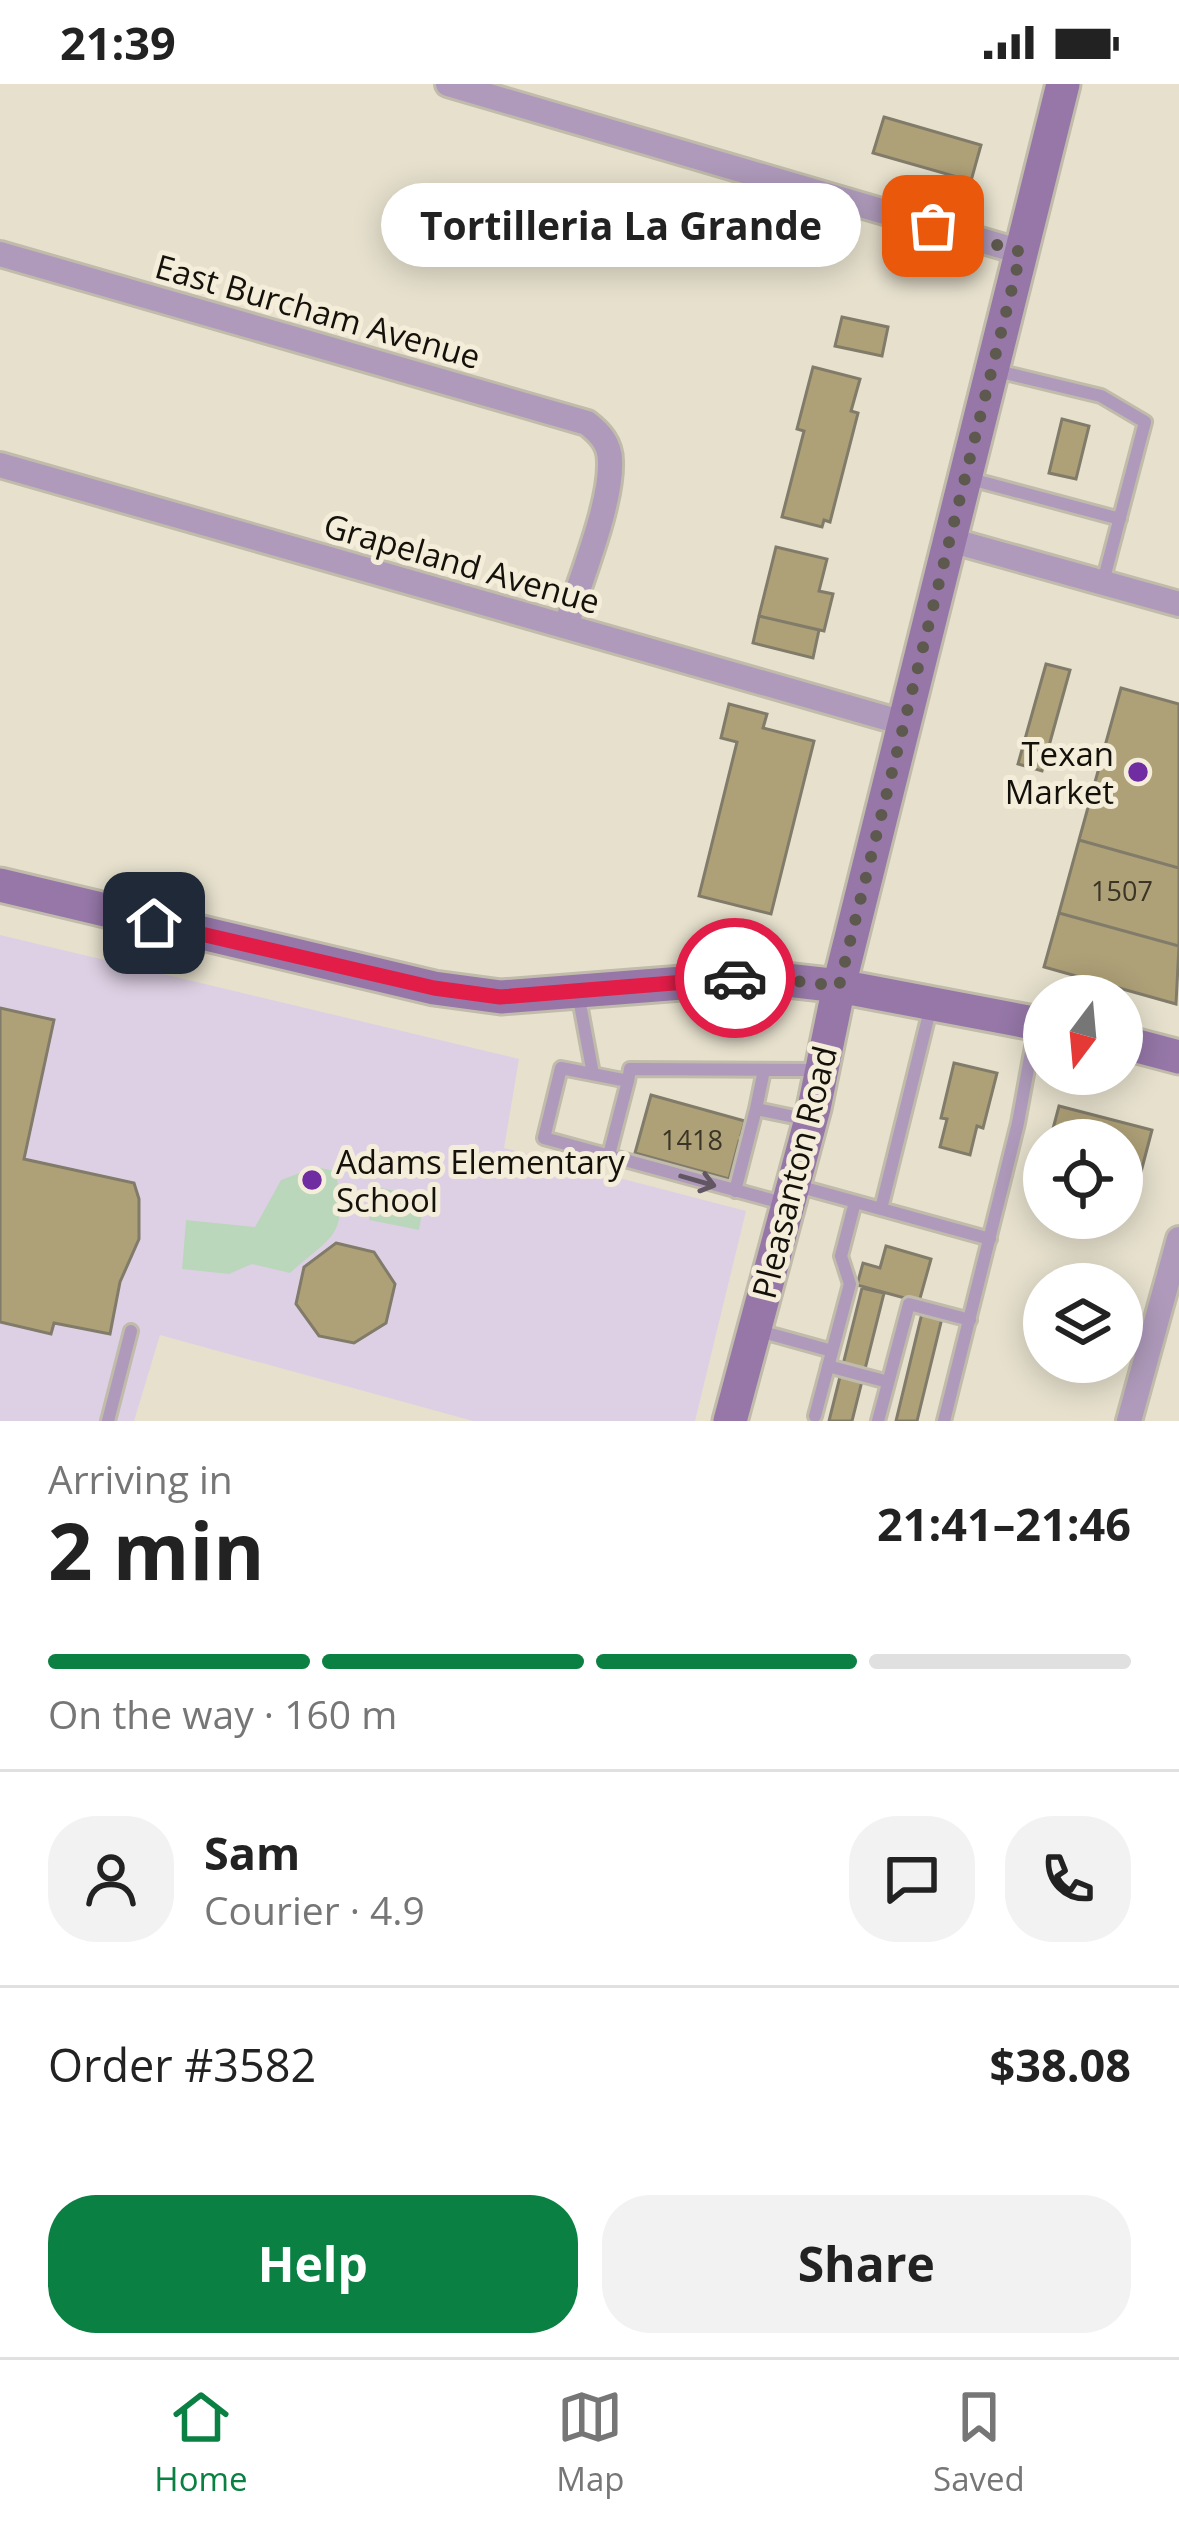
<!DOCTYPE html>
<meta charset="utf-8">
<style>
body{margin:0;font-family:"Open Sans",sans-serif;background:#f2f2f2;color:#222;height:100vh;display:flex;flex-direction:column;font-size:45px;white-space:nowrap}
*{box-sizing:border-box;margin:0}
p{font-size:39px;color:#767676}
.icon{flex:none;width:66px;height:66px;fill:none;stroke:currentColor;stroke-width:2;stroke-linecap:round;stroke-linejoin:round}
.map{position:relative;height:1337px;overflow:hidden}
.details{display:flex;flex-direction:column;background:#fff;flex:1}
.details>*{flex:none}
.needle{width:78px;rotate:196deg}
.controls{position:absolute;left:1023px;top:891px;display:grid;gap:24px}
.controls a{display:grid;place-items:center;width:120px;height:120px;border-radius:50%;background:#fff;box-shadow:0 6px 30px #0003;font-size:60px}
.pin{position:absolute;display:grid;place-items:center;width:102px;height:102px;color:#fff;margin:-51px;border-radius:24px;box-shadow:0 6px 18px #0006}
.courier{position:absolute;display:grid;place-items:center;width:120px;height:120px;margin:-60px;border:9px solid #e11d48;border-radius:50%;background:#fff;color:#222;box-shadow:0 3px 15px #0007}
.bubble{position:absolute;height:84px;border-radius:42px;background:#fff;box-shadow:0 6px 30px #0003;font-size:39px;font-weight:700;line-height:84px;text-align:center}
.headline em{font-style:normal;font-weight:700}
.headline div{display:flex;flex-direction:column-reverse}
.headline{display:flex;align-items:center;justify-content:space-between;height:204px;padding:0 48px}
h1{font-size:78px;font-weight:700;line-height:90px}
.bar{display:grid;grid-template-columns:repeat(4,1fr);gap:18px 12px;align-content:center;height:144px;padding:0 48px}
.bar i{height:15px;border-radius:9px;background:#e0e0e0}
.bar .active{background:#0b8043}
.bar p{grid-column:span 4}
.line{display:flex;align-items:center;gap:30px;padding:0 48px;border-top:3px solid #e0e0e0}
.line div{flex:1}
.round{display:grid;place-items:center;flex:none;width:126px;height:126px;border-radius:48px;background:#f2f2f2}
.button{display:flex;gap:24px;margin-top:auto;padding:24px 48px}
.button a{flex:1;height:138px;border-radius:48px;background:#0b8043;color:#fff;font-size:48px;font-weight:700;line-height:138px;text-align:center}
.button a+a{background:#f2f2f2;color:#222}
.status{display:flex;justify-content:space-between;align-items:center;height:84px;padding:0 60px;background:#fff;direction:ltr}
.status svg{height:33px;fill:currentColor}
.menu{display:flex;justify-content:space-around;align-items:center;height:168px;border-top:3px solid #e0e0e0;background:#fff;font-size:33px;color:#767676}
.menu a{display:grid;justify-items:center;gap:6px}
.menu .active{color:#0b8043}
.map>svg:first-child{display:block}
.education{fill:#ded0e4}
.green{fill:#bbd7bb}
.building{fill:#aea077;stroke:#817b6a;stroke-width:3}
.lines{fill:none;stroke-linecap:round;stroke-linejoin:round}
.lane-casing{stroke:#c0bbaa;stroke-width:18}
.street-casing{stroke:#c0bbaa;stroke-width:30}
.secondary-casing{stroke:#c0bbaa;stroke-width:39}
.lane{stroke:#af9abb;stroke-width:12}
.street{stroke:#af9abb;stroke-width:24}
.secondary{stroke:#9677a8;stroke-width:33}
.oneway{stroke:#625663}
.done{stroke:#5e594f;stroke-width:12;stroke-dasharray:0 21.6}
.route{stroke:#e11d48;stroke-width:15}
.poi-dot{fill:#702ca1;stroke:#f3edda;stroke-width:4.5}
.labels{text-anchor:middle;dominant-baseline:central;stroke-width:10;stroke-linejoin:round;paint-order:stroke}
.number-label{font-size:27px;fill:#3a3526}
.street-label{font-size:33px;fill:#14110b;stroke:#f3edda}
.poi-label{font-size:33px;fill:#14110b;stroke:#f3edda;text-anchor:end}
</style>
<div class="status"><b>21:39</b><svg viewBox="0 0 49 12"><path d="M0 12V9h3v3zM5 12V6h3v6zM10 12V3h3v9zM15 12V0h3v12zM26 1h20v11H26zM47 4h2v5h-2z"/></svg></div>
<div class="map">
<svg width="1179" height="1337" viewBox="0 0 1179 1337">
<rect width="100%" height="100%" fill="#e6e0cd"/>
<path class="education" d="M0,851L519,975L504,1064L746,1127L695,1337H473L160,1251L134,1337H0Z"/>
<path class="green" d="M315,1083L336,1087C346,1153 338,1147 290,1189L252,1180L229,1190L182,1185L186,1136L255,1143L281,1096Z
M376,1103L425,1113L419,1146L369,1136Z"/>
<path class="building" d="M884,33L981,61L971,97L873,69Z
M842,233L888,243L882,272L835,262Z
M813,283L860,295L851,327L858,329L830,438L824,436L822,443L782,433L804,347L797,345Z
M1062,335L1089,342L1076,395L1049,389Z
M776,463L827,475L819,507L833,510L824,547L759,532Z
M759,532L819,546L813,574L753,559Z
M1046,580L1070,586L1042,687L1018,680Z
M1121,604L1179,620V784L1079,756Z
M729,620L767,630L763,644L814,657L771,830L699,812L737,658L721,654Z
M1079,756L1179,784V862L1059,829Z
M1059,829L1179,862L1176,920L1044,883Z
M0,924L54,936L24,1075L134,1099L139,1115V1155L120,1198L110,1250L54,1239L51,1250L0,1238Z
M954,979L997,989L983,1044L977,1042L970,1071L940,1063L947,1035L941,1034Z
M651,1011L745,1037L741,1051L745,1052L743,1058L739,1057L729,1095L635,1069Z
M1059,1022L1152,1046L1136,1107L1122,1104V1056H1050Z
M336,1159L374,1168L395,1200L386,1239L354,1259L319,1252L296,1220L304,1183Z
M886,1162L931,1175L919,1218L857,1201L863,1179L880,1184Z
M862,1204L884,1209L852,1337H829Z
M922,1229L942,1234L917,1337H896Z"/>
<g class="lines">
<defs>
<path id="lane" d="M993,286L1101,312L1145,338L1103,498
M967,394L1120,435
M578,909L593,990
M764,986L756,1025L809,1036
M628,997L630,985L821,986
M609,1071L628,997L561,984L544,1054L786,1120
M794,1101L990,1155
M735,1107L756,1025
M881,1125L931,922
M756,1246L832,1267
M828,1282L888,1298
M815,1332L850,1200L841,1172L855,1118
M108,1337L131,1247
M878,1337L909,1220L970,1236
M944,1337L1018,1039L1036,941"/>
<path id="street" d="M448,0L1021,168
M0,170L587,339C600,349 610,360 610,377C612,420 579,499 566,542
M0,381L907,640
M950,456L1179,520
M1129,1337L1179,1155"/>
<path id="secondary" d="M0,801L434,904L501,913L760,893L839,902L1044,941
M1122,958L1179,973
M730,1337L814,1024L839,902L1063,0"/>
</defs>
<use href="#lane" class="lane-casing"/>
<use href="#street" class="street-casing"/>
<use href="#secondary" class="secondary-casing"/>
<use href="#lane" class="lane"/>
<use href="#street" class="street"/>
<use href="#secondary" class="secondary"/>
</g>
<defs><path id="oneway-shaft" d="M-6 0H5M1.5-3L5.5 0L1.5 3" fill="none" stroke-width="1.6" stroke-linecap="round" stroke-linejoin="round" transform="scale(3)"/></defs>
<use class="oneway" href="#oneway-shaft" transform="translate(698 1097) rotate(16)"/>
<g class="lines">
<path class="done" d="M735,894L760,893L839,902L1021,168L933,142"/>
<path class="route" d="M154,839L434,904L500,913L735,894"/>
</g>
<g class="poi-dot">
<circle cx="1138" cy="688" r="12"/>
<circle cx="312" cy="1096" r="12"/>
</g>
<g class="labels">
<g class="number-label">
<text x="1122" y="806">1507</text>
<text x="692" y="1055">1418</text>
</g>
<g class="street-label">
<text transform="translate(318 227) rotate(16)">East Burcham Avenue</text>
<text transform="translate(462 479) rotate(16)">Grapeland Avenue</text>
<text transform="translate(794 1088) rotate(-76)">Pleasanton Road</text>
</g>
<g class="poi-label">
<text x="1114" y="669">Texan<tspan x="1114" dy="38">Market</tspan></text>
<text x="336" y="1077" text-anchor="start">Adams Elementary<tspan x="336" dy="38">School</tspan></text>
</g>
</g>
</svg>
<div class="controls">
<a><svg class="needle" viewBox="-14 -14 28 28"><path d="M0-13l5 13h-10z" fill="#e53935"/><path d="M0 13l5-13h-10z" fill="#767676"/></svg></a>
<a><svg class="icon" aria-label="locate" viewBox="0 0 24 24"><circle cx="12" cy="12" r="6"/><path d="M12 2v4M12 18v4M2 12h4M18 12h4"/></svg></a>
<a><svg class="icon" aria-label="layers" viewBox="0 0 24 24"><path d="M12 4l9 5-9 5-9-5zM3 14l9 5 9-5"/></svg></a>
</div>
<div class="pin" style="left:933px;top:142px;background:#ea580c"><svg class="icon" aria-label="bag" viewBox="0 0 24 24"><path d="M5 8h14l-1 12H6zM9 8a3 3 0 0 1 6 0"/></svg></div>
<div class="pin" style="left:154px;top:839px;background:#1f2937"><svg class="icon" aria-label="home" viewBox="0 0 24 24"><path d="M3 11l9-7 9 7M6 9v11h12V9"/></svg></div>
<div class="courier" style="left:735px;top:894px"><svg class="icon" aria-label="car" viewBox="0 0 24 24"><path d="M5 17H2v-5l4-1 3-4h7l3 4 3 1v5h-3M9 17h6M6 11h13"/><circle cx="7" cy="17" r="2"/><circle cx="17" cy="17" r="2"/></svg></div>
<div class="bubble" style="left:381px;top:99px;width:480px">Tortilleria La Grande</div>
</div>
<section class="details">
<div class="headline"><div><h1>2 min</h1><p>Arriving in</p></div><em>21:41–21:46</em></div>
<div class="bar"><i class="active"></i><i class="active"></i><i class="active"></i><i></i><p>On the way · 160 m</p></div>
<div class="line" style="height:216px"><a class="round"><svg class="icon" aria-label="person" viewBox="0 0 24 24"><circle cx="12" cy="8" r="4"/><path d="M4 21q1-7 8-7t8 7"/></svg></a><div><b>Sam</b><p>Courier · 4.9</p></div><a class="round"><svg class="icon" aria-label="chat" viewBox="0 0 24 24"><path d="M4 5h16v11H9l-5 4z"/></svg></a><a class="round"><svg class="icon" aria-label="phone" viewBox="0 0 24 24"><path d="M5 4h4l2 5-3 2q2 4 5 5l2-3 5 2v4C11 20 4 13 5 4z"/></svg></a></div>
<div class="line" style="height:156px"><div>Order #3582</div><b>$38.08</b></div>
<div class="button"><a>Help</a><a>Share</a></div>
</section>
<nav class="menu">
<a class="active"><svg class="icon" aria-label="home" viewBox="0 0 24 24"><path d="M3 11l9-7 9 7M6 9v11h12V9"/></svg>Home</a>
<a><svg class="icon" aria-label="map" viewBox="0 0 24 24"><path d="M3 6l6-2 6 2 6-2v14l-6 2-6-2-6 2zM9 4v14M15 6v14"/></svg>Map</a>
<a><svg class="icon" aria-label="saved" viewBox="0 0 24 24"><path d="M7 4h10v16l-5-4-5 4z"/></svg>Saved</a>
</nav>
